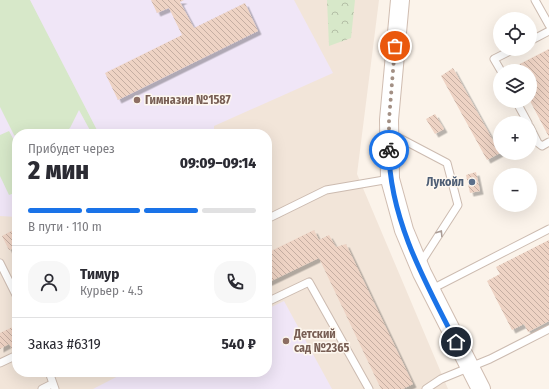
<!DOCTYPE html>
<html lang="ru">
<meta charset="utf-8">
<style>
body{margin:0;font-family:"Fira Sans Condensed",sans-serif;background:#f7f7f7;color:#2b2b33;height:100vh;display:flex;flex-direction:column;font-size:15px;white-space:nowrap}
*{box-sizing:border-box;margin:0}
p{font-size:13px;color:#7c7c81}
.icon{flex:none;width:22px;height:22px;fill:none;stroke:currentColor;stroke-width:2;stroke-linecap:round;stroke-linejoin:round}
.map{position:relative;flex:1;overflow:hidden}
.sheet{position:absolute;left:12px;top:129px;width:260px;height:248px;display:flex;flex-direction:column;background:#fff;border-radius:16px;box-shadow:0 4px 16px #0002}
.sheet>*{flex:none}
.tools{position:absolute;left:493px;top:12px;display:grid;gap:8px}
.tools a{display:grid;place-items:center;width:44px;height:44px;border-radius:50%;background:#fff;box-shadow:0 4px 16px #0002;font-size:20px}
.pin{position:absolute;display:grid;place-items:center;width:34px;height:34px;color:#fff;margin:-17px;border:2px solid #fff;border-radius:50%;box-shadow:0 1px 4px #0007}
.courier{position:absolute;display:grid;place-items:center;width:40px;height:40px;margin:-20px;border:3px solid #1a73e8;border-radius:50%;background:#fff;color:#222;box-shadow:0 1px 5px #0007}
.overview em{font-style:normal;font-weight:800}
.overview div{display:flex;flex-direction:column-reverse}
.overview{display:flex;align-items:center;justify-content:space-between;height:68px;padding:0 16px}
h1{font-size:26px;font-weight:800;line-height:30px}
.bar{display:grid;grid-template-columns:repeat(4,1fr);gap:6px 4px;align-content:center;height:48px;padding:0 16px}
.bar i{height:5px;border-radius:3px;background:#e1e1e2}
.bar .on{background:#1a73e8}
.bar p{grid-column:span 4}
.line{display:flex;align-items:center;gap:10px;padding:0 16px;border-top:1px solid #e1e1e2}
.line div{flex:1}
.round{display:grid;place-items:center;flex:none;width:42px;height:42px;border-radius:16px;background:#f7f7f7}
.map>svg:first-child{display:block}
.residential{fill:#f2e5d9;fill-rule:evenodd}
.education{fill:#f0e6f7}
.grass{fill:#d7e8c9}
.forest{fill:url(#forest-crowns)}
.building{fill:url(#building-back-hatch);filter:url(#shadow)}
.lines{fill:none;stroke-linecap:round;stroke-linejoin:round}
.lane-casing{stroke:#ccbbb0;stroke-width:9}
.secondary-casing{stroke:#d0bdb1;stroke-width:20}
.lane{stroke:#fff;stroke-width:7}
.secondary{stroke:#fff;stroke-width:18}
.oneway{stroke:#ab9c95}
.done{stroke:#a39085;stroke-width:4;stroke-dasharray:0 7.2}
.route{stroke:#1a73e8;stroke-width:5}
.education-dot{fill:#8d6e63;stroke:#fef8f0;stroke-width:1.5}
.service-dot{fill:#5c6f8a;stroke:#fef8f0;stroke-width:1.5}
.labels{text-anchor:middle;dominant-baseline:central;stroke-width:3;stroke-linejoin:round;paint-order:stroke}
.education-label{font-size:12px;font-weight:bold;fill:#785e54;stroke:#fef8f0;text-anchor:start}
.service-label{font-size:12px;font-weight:bold;fill:#4e5e75;stroke:#fef8f0;text-anchor:end}
</style>
<div class="map">
<svg width="549" height="389" viewBox="0 0 549 389">
<defs>
<pattern id="forest-crowns" width="20" height="18" patternUnits="userSpaceOnUse"><rect width="20" height="18" fill="#d7e8c9"/><path d="M2 6a3 3 0 1 1 6 0M12 15a3 3 0 1 1 6 0" fill="none" stroke="#b3bfa6"/></pattern>
<pattern id="building-back-hatch" width="6" height="6" patternUnits="userSpaceOnUse"><rect width="6" height="6" fill="#eed3c4"/><path d="M-1 5l2 2M0 0l6 6M5-1l2 2" fill="none" stroke="#c5aea2"/></pattern>
<filter id="shadow"><feDropShadow dx="3.5" dy="3.5" stdDeviation="0" flood-color="#0004"/></filter>
</defs>
<rect width="100%" height="100%" fill="#fbf3ea"/>
<path class="residential" d="M0,0H379L357,174L448,389H0ZM17,134H267V372H17Z"/>
<path class="education" d="M0,0H294L333,73L214,126V134H17V217L0,216Z
M284,301L332,389H93L126,372H267V309Z"/>
<path class="grass" d="M0,0H30L99,134H92L79,110L70,128L62,134H17V137L14,135L0,107Z
M9,131L17,146V192L9,195L0,176V135Z"/>
<path class="forest" d="M327,0H355L351,38L329,46Z"/>
<path class="building" d="M151,0H184L180,2L194,28L245,3L258,31L118,100L105,73L182,35L169,8L157,13Z
M549,49V137L530,101V71H506Z
M453,68L500,153L487,160L441,76Z
M435,114L444,129L435,134L426,119Z
M476,172L480,191L470,193L466,175Z
M17,228V247L9,250L2,236Z
M314,230L319,240L329,235L336,247L346,244L413,384L403,389H381L319,258L267,283V253Z
M549,240V321L528,332L524,324L512,330L487,281L500,274L496,267Z
M17,325V350L13,351L9,344L0,349V333Z"/>
<g class="lines">
<defs>
<path id="lane" d="M535,0L549,25
M530,41L549,31
M501,71L494,59L514,49
M516,101L528,123
M530,127L538,143L542,146L549,142
M390,133L447,163L458,205L420,264
M267,219L326,190L390,179
M0,263L17,297
M430,290L549,229
M267,302L309,282L369,389
M0,363L17,355
M49,372L55,389
M42,389L52,384
M426,389L441,379L490,359L549,329"/>
<path id="secondary" d="M400,0L389,120L390,179L404,230L422,273L481,389"/>
</defs>
<use href="#lane" class="lane-casing"/>
<use href="#secondary" class="secondary-casing"/>
<use href="#lane" class="lane"/>
<use href="#secondary" class="secondary"/>
</g>
<defs><path id="oneway-chevron" d="M-2-3.5L2.5 0L-2 3.5" fill="none" stroke-width="1.6" stroke-linecap="round" stroke-linejoin="round"/></defs>
<use class="oneway" href="#oneway-chevron" transform="translate(440 233) rotate(-58)"/>
<g class="lines">
<path class="done" d="M389,150V120L395,46"/>
<path class="route" d="M389,150C389,218 426,284 456,342"/>
</g>
<g class="education-dot">
<circle cx="137" cy="100" r="4"/>
<circle cx="286" cy="341" r="4"/>
</g>
<circle class="service-dot" cx="472" cy="182" r="4"/>
<g class="labels">
<g class="education-label">
<text x="145" y="100">Гимназия №1587</text>
<text x="294" y="334">Детский<tspan x="294" dy="14">сад №2365</tspan></text>
</g>
<g class="service-label">
<text x="464" y="182">Лукойл</text>
</g>
</g>
</svg>
<div class="tools">
<a><svg class="icon" aria-label="locate" viewBox="0 0 24 24"><circle cx="12" cy="12" r="6"/><path d="M12 2v4M12 18v4M2 12h4M18 12h4"/></svg></a>
<a><svg class="icon" aria-label="layers" viewBox="0 0 24 24"><path d="M12 4l9 5-9 5-9-5zM3 14l9 5 9-5"/></svg></a>
<a>+</a>
<a>−</a>
</div>
<div class="pin" style="left:395px;top:46px;background:#ea580c"><svg class="icon" aria-label="bag" viewBox="0 0 24 24"><path d="M5 8h14l-1 12H6zM9 8a3 3 0 0 1 6 0"/></svg></div>
<div class="pin" style="left:456px;top:342px;background:#1f2937"><svg class="icon" aria-label="home" viewBox="0 0 24 24"><path d="M3 11l9-7 9 7M6 9v11h12V9"/></svg></div>
<div class="courier" style="left:389px;top:150px"><svg class="icon" aria-label="bike" viewBox="0 0 24 24"><circle cx="6" cy="16" r="4"/><circle cx="18" cy="16" r="4"/><path d="M6 16l4-8h5l3 8M10 8l3 8H6M13 5h3"/></svg></div>
<section class="sheet">
<div class="overview"><div><h1>2 мин</h1><p>Прибудет через</p></div><em>09:09–09:14</em></div>
<div class="bar"><i class="on"></i><i class="on"></i><i class="on"></i><i></i><p>В пути · 110 m</p></div>
<div class="line" style="height:72px"><a class="round"><svg class="icon" aria-label="person" viewBox="0 0 24 24"><circle cx="12" cy="8" r="4"/><path d="M4 21q1-7 8-7t8 7"/></svg></a><div><b>Тимур</b><p>Курьер · 4.5</p></div><a class="round"><svg class="icon" aria-label="phone" viewBox="0 0 24 24"><path d="M5 4h4l2 5-3 2q2 4 5 5l2-3 5 2v4C11 20 4 13 5 4z"/></svg></a></div>
<div class="line" style="height:52px"><div>Заказ #6319</div><b>540 ₽</b></div>
</section>
</div>
